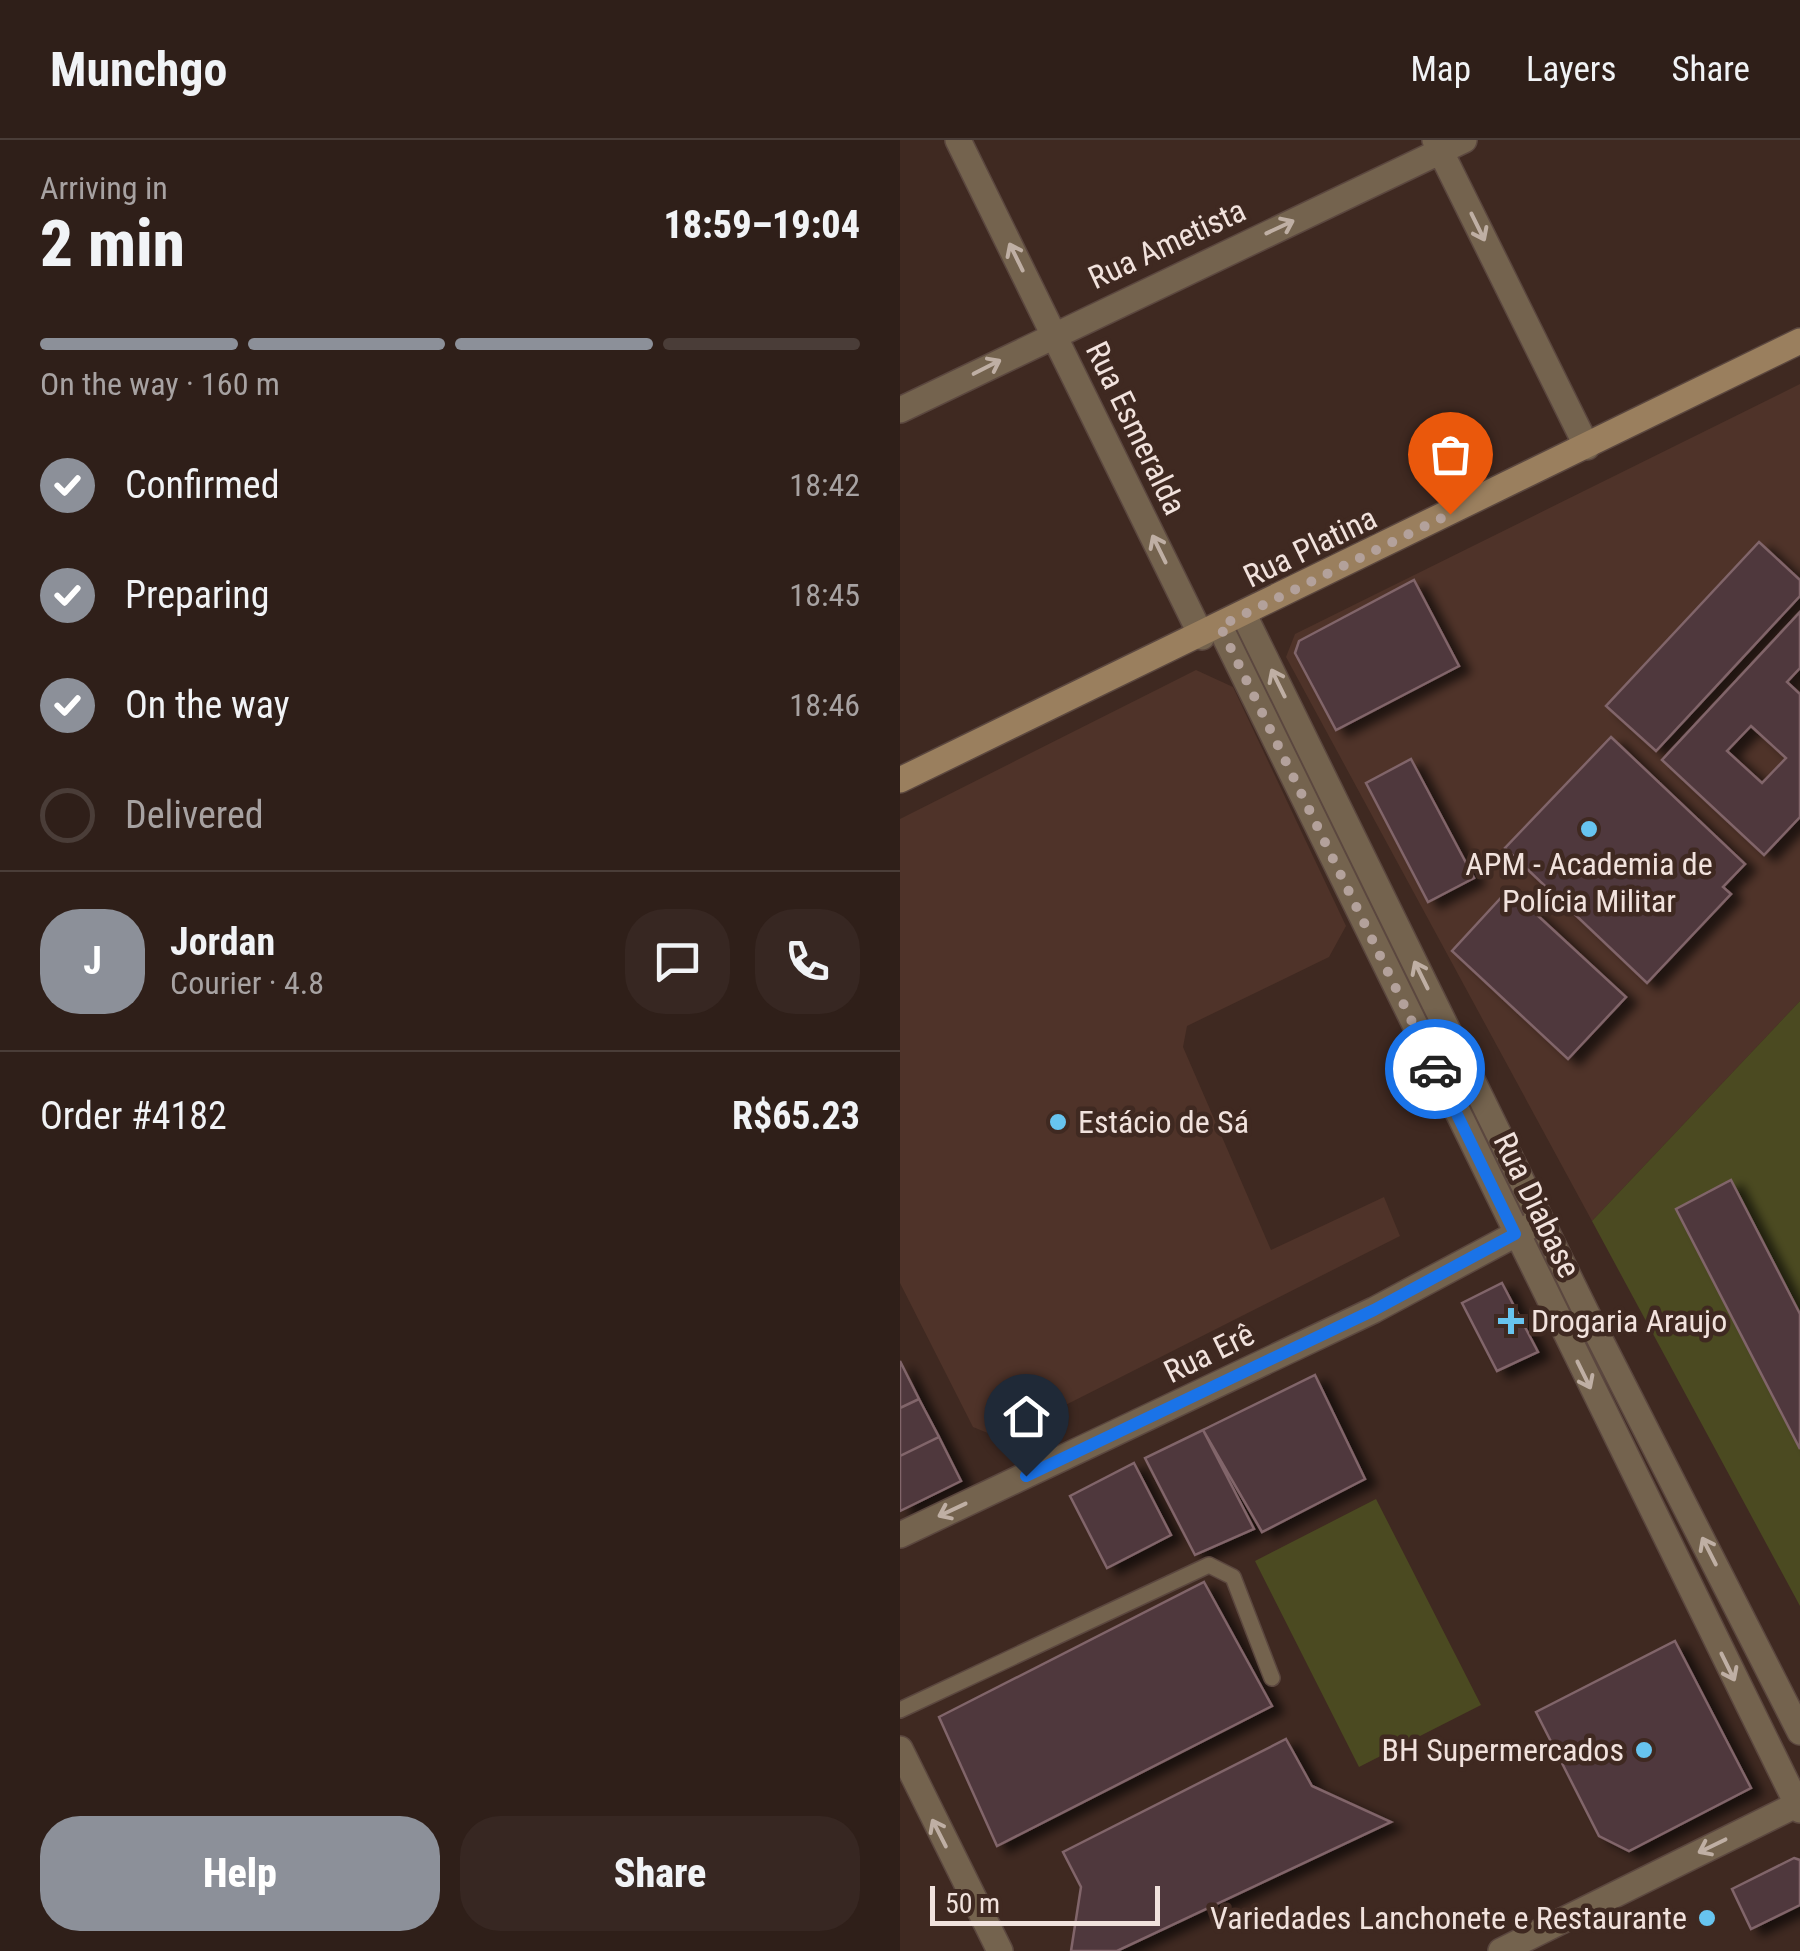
<!DOCTYPE html>
<meta charset="utf-8">
<style>
body{margin:0;font-family:"Roboto Condensed",sans-serif;background:#372722;color:#f1f3f6;height:100vh;display:flex;flex-direction:column;font-size:38px;white-space:nowrap}
*{box-sizing:border-box;margin:0}
p{font-size:32px;color:#a7a2a2}
.icon{flex:none;width:55px;height:55px;fill:none;stroke:currentColor;stroke-width:2;stroke-linecap:round;stroke-linejoin:round}
.map{position:relative;flex:1;overflow:hidden}
.panel{display:flex;flex-direction:column;background:#2f1f19;width:900px}
.panel>*{flex:none}
.scale{position:absolute;left:30px;bottom:25px;width:230px;box-sizing:border-box;padding-left:10px;border:5px solid #f1e2dd;border-top:0;font-size:28px;line-height:35px;white-space:nowrap;color:#f1e2dd;-webkit-text-stroke:8px #3f2921;paint-order:stroke}
.pin{position:absolute;display:grid;place-items:center;width:85px;height:85px;color:#fff;margin:-102px -42px;border-radius:50% 50% 50% 0;rotate:-45deg;box-shadow:0 0 10px #0007}
.pin .icon{rotate:45deg}
.courier{position:absolute;display:grid;place-items:center;width:100px;height:100px;margin:-50px;border:8px solid #1a73e8;border-radius:50%;background:#fff;color:#222;box-shadow:0 2px 12px #0007}
.overview em{font-style:normal;font-weight:800}
.overview div{display:flex;flex-direction:column-reverse}
.overview{display:flex;align-items:center;justify-content:space-between;height:170px;padding:0 40px}
h1{font-size:65px;font-weight:800;line-height:75px}
.bar{display:grid;grid-template-columns:repeat(4,1fr);gap:15px 10px;align-content:center;height:120px;padding:0 40px}
.bar i{height:12px;border-radius:8px;background:#4a3d38}
.bar .active{background:#8c9099}
.bar p{grid-column:span 4}
.line{display:flex;align-items:center;gap:25px;padding:0 40px;border-top:2px solid #4a3d38}
.line div{flex:1}
.round{display:grid;place-items:center;flex:none;width:105px;height:105px;border-radius:40px;background:#372722}
ol{padding:0 40px;list-style:none}
li{display:flex;align-items:center;gap:30px;height:110px}
li p{margin-inline-start:auto}
li .icon{padding:10px;border-radius:50%;background:#8c9099;color:#fff;stroke-width:4}
li:last-child{color:#a7a2a2}
li i{width:55px;height:55px;border:5px solid #4a3d38;border-radius:50%}
.primary-button{display:flex;gap:20px;margin-top:auto;padding:20px 40px}
.primary-button a{flex:1;height:115px;border-radius:40px;background:#8c9099;color:#fff;font-size:40px;font-weight:800;line-height:115px;text-align:center}
.primary-button a+a{background:#372722;color:#f1f3f6}
header{display:flex;align-items:center;gap:60px;box-sizing:border-box;height:140px;padding:0 50px;background:#2f1f19;border-bottom:2px solid #4a3d38}
header strong{font-size:48px}
nav{display:flex;gap:55px;margin-inline-start:auto;font-size:35px}
main{display:flex;flex:1;min-height:0}
.map>svg:first-child{display:block}
.built{fill:#4f3329}
.green{fill:#4b4a21}
.building{fill:#50383d;stroke:#81656a;stroke-width:2.5;fill-rule:evenodd;filter:url(#shadow)}
.lines{fill:none;stroke-linecap:round;stroke-linejoin:round}
.lane-casing{stroke:#5b473f;stroke-width:18}
.street-casing{stroke:#5b473f;stroke-width:28}
.secondary-casing{stroke:#5b473f;stroke-width:28}
.lane{stroke:#74634e;stroke-width:15}
.street{stroke:#74634e;stroke-width:25}
.secondary{stroke:#9a7f5e;stroke-width:25}
.oneway{stroke:#bfafa4}
.done{stroke:#b3a19b;stroke-width:10;stroke-dasharray:0 18}
.route{stroke:#1a73e8;stroke-width:12}
.poi-dot{fill:#67c4ef;stroke:#3f2921;stroke-width:4}
.labels{text-anchor:middle;dominant-baseline:central;stroke-width:9;stroke-linejoin:round;paint-order:stroke}
.street-label{font-size:32px;fill:#f1e2dd;stroke:#3f2921}
.poi-label{font-size:32px;fill:#f1e2dd;stroke:#3f2921;text-anchor:start}
</style>
<header>
<strong>Munchgo</strong>
<nav><a>Map</a><a>Layers</a><a>Share</a></nav>
</header>
<main>
<section class="panel">
<div class="overview"><div><h1>2 min</h1><p>Arriving in</p></div><em>18:59–19:04</em></div>
<div class="bar"><i class="active"></i><i class="active"></i><i class="active"></i><i></i><p>On the way · 160 m</p></div>
<ol>
<li><svg class="icon" aria-label="check" viewBox="0 0 24 24"><path d="M5 12l5 5 9-10"/></svg>Confirmed<p>18:42</p></li>
<li><svg class="icon" aria-label="check" viewBox="0 0 24 24"><path d="M5 12l5 5 9-10"/></svg>Preparing<p>18:45</p></li>
<li><svg class="icon" aria-label="check" viewBox="0 0 24 24"><path d="M5 12l5 5 9-10"/></svg>On the way<p>18:46</p></li>
<li><i></i>Delivered</li>
</ol>
<div class="line" style="height:180px"><b class="round" style="background:#8c9099;color:#fff">J</b><div><b>Jordan</b><p>Courier · 4.8</p></div><a class="round"><svg class="icon" aria-label="chat" viewBox="0 0 24 24"><path d="M4 5h16v11H9l-5 4z"/></svg></a><a class="round"><svg class="icon" aria-label="phone" viewBox="0 0 24 24"><path d="M5 4h4l2 5-3 2q2 4 5 5l2-3 5 2v4C11 20 4 13 5 4z"/></svg></a></div>
<div class="line" style="height:130px"><div>Order #4182</div><b>R$65.23</b></div>
<div class="primary-button"><a>Help</a><a>Share</a></div>
</section>
<div class="map">
<svg width="900" height="1811" viewBox="0 0 900 1811">
<defs>
<filter id="shadow"><feDropShadow dx="11" dy="6" stdDeviation="5" flood-color="#0009"/></filter>
</defs>
<rect width="100%" height="100%" fill="#3f2921"/>
<path class="built" d="M900,244V861L692,1081L386,517L395,494Z
M296,530L333,547L446,786L429,817L287,886L283,907L371,1110L484,1057L500,1096L100,1298L73,1287L0,1143V679Z"/>
<path class="green" d="M900,861V1466L692,1081Z
M476,1359L581,1565L459,1627L355,1421Z"/>
<path class="building" d="M859,402L900,440V456L756,611L706,566Z
M514,440L559,526L436,590L395,513L399,501Z
M900,472V528L887,542L900,554V677L864,715L762,620ZM851,586L886,618L862,643L827,611Z
M711,597L845,724L823,747L831,754L747,843L605,708Z
M511,619L574,738L528,762L466,643Z
M609,749L726,857L668,919L552,811Z
M831,1040L900,1174V1309L776,1069Z
M602,1143L638,1212L597,1231L562,1163Z
M0,1221L19,1259L0,1268Z
M415,1235L465,1339L362,1392L303,1290Z
M19,1259L39,1297L0,1316V1268Z
M303,1290L354,1389L295,1415L245,1318Z
M39,1297L61,1341L0,1371V1316Z
M234,1323L271,1395L207,1428L170,1356Z
M304,1442L372,1566L97,1706L39,1577Z
M775,1501L851,1648L729,1711L699,1696L636,1572Z
M386,1599L412,1646L491,1682L217,1811H171L181,1747L163,1712Z
M894,1718L900,1720V1765L851,1789L832,1749Z"/>
<g class="lines">
<defs>
<path id="lane" d="M0,1570L309,1425L333,1437L372,1538"/>
<path id="street" d="M58,0L302,497
M535,0L687,307
M0,270L564,0
M344,475L686,1172L900,1592
M320,487L900,1670
M0,1395L474,1170L629,1087
M0,1609L100,1811
M601,1811L900,1663"/>
<path id="secondary" d="M0,640L900,201"/>
</defs>
<use href="#lane" class="lane-casing"/>
<use href="#street" class="street-casing"/>
<use href="#secondary" class="secondary-casing"/>
<use href="#lane" class="lane"/>
<use href="#street" class="street"/>
<use href="#secondary" class="secondary"/>
</g>
<defs><path id="oneway-shaft" d="M-6 0H5M1.5-3L5.5 0L1.5 3" fill="none" stroke-width="1.6" stroke-linecap="round" stroke-linejoin="round" transform="scale(2.5)"/></defs>
<g class="oneway">
<use href="#oneway-shaft" transform="translate(380 87) rotate(-25)"/>
<use href="#oneway-shaft" transform="translate(578 87) rotate(64)"/>
<use href="#oneway-shaft" transform="translate(116 117) rotate(-116)"/>
<use href="#oneway-shaft" transform="translate(87 227) rotate(-27)"/>
<use href="#oneway-shaft" transform="translate(259 409) rotate(-116)"/>
<use href="#oneway-shaft" transform="translate(378 543) rotate(-116)"/>
<use href="#oneway-shaft" transform="translate(521 835) rotate(-116)"/>
<use href="#oneway-shaft" transform="translate(684 1235) rotate(64)"/>
<use href="#oneway-shaft" transform="translate(52 1370) rotate(155)"/>
<use href="#oneway-shaft" transform="translate(809 1411) rotate(-117)"/>
<use href="#oneway-shaft" transform="translate(828 1527) rotate(64)"/>
<use href="#oneway-shaft" transform="translate(39 1693) rotate(-117)"/>
<use href="#oneway-shaft" transform="translate(812 1706) rotate(154)"/>
</g>
<g class="lines">
<path class="done" d="M535,929L320,486L550,374"/>
<path class="route" d="M126,1336L474,1170L615,1094L535,929"/>
</g>
<g class="poi-dot">
<circle cx="689" cy="689" r="10"/>
<circle cx="158" cy="982" r="10"/>
<path d="M606 1166h10v10h10v10h-10v10h-10v-10h-10v-10h10z"/>
<circle cx="744" cy="1610" r="10"/>
<circle cx="807" cy="1778" r="10"/>
</g>
<g class="labels">
<g class="street-label">
<text transform="translate(267 104) rotate(-25)">Rua Ametista</text>
<text transform="translate(236 288) rotate(64)">Rua Esmeralda</text>
<text transform="translate(410 407) rotate(-26)">Rua Platina</text>
<text transform="translate(637 1065) rotate(64)">Rua Diabase</text>
<text transform="translate(309 1213) rotate(-26)">Rua Erê</text>
</g>
<g class="poi-label">
<text x="689" y="724" text-anchor="middle">APM - Academia de<tspan x="689" dy="37">Polícia Militar</tspan></text>
<text x="178" y="982">Estácio de Sá</text>
<text x="631" y="1181">Drogaria Araujo</text>
<text x="724" y="1610" text-anchor="end">BH Supermercados</text>
<text x="787" y="1778" text-anchor="end">Variedades Lanchonete e Restaurante</text>
</g>
</g>
</svg>
<div class="scale">50 m</div>
<div class="pin" style="left:550px;top:374px;background:#ea580c"><svg class="icon" aria-label="bag" viewBox="0 0 24 24"><path d="M5 8h14l-1 12H6zM9 8a3 3 0 0 1 6 0"/></svg></div>
<div class="pin" style="left:126px;top:1336px;background:#1f2937"><svg class="icon" aria-label="home" viewBox="0 0 24 24"><path d="M3 11l9-7 9 7M6 9v11h12V9"/></svg></div>
<div class="courier" style="left:535px;top:929px"><svg class="icon" aria-label="car" viewBox="0 0 24 24"><path d="M5 17H2v-5l4-1 3-4h7l3 4 3 1v5h-3M9 17h6M6 11h13"/><circle cx="7" cy="17" r="2"/><circle cx="17" cy="17" r="2"/></svg></div>
</div>
</main>
